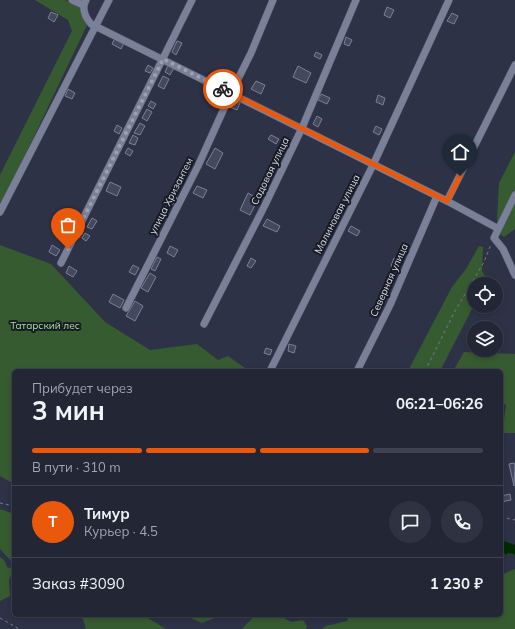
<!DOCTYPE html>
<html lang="ru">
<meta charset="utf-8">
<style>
body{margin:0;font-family:Mulish,sans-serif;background:#2e3241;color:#f1f3f6;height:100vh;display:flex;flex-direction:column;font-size:15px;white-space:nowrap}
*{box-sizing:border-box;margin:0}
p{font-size:13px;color:#a2a5ad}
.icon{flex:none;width:22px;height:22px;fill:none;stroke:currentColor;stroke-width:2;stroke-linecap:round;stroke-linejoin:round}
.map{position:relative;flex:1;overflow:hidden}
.side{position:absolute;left:12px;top:369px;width:491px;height:248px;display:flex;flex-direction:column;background:#222635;border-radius:6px;box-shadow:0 2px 6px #0003,0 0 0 1px #3f4350}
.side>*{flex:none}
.tools{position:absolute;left:467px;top:277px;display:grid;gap:8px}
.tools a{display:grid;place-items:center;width:36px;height:36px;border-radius:50%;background:#222635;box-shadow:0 2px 6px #0003,0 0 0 1px #3f4350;font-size:20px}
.pin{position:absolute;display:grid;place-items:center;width:34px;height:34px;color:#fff;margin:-41px -17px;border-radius:50% 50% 50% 0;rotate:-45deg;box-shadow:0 0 4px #0007}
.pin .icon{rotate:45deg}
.courier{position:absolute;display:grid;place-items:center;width:40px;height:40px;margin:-20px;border:3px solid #ea580c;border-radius:50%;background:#fff;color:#222;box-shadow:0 1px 5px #0007}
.headline em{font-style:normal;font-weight:700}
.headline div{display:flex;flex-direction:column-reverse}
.headline{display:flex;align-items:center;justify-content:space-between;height:68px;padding:0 20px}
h1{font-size:26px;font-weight:700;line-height:30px}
.bar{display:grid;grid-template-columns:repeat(4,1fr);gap:6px 4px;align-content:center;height:48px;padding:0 20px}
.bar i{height:5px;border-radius:3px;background:#3f4350}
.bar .active{background:#ea580c}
.bar p{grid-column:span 4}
.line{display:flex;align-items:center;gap:10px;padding:0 20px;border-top:1px solid #3f4350}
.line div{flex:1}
.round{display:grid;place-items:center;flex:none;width:42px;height:42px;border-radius:21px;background:#2e3241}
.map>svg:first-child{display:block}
.green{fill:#375b31}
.water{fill:#022b00}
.building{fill:#43485e;stroke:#7a8098}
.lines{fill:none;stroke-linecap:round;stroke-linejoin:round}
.minor-casing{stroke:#4c4f62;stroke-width:8}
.path{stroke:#767a8c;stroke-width:1;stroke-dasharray:3 3;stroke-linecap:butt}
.minor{stroke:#7a8098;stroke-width:7}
.done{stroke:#9ca0b0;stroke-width:4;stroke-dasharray:0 7.2}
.route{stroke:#ea580c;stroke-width:5}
.labels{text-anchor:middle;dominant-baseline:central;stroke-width:4;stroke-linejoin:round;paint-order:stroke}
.street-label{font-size:10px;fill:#d8dbe9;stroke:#181a24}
.park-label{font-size:10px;fill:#a3e19a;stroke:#181a24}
</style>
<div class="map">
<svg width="515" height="629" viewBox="0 0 515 629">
<rect width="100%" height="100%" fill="#2e3247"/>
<path class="green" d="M35,0H65L80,8L88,23L0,208V175L72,31L68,20Z
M515,152V229L504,237L499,233L497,219L499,183Z
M0,245L51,264L105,322L150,350L197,344L218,360L228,356L249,371H14V484L0,476Z
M479,246L483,247L482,271L485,276L484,284H474V305L440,371H408L452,287L466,269Z
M464,352L515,354V433H502L506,405L501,403V371H453Z
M0,509L14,514V564L0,549Z
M0,557L4,560L7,567L14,569V574L11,575L9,580L10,596L0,601Z
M515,569V629H322L326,626L347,621L349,615H501V575Z
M75,615H143L166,629H86L83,619Z
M184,615H222L202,623Z
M255,615H279L291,622L303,620L307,626L306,629H242Z"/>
<path class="water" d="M504,541L515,545V556L514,554L508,553L506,555L501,549V544H503Z"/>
<path class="building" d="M387,7L394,10L390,18L384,15Z
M51,12L58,15L54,22L48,18Z
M452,13L458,16L454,24L447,21Z
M346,37L352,40L349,46L344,44Z
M115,38L124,43L121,49L112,44Z
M177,41L182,43L176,55L172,52Z
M316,52L322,55L320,59L314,56Z
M169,63L175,66L170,75L165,72Z
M148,65L153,68L150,73L145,71Z
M298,66L311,73L306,83L293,77Z
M222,69L228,73L225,79L218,75Z
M163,76L169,79L164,89L158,86Z
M256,81L265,85L261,94L251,89Z
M68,89L75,93L72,99L65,96Z
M321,94L330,98L327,104L318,100Z
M378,95L385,98L383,105L376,102Z
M151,101L156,104L153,109L148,106Z
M233,101L240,103L237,110L230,107Z
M147,109L152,112L147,121L142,118Z
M317,116L322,119L318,127L313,124Z
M140,123L145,126L140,135L134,133Z
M117,125L122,128L119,134L114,131Z
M376,126L382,129L379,135L373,132Z
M133,135L138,138L135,145L129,143Z
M271,135L279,139L276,144L268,139Z
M128,148L133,151L130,156L125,153Z
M215,148L223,153L215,169L206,164Z
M110,182L121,187L117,196L106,191Z
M197,186L207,190L203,198L193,193Z
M248,193L258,199L250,215L240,210Z
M172,194L177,198L173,204L167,201Z
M92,218L97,221L92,229L87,227Z
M267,219L280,226L277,232L263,226Z
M351,226L360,231L357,236L348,231Z
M85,233L90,236L86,241L82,238Z
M52,245L60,250L56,256L49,252Z
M170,246L178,250L174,257L167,253Z
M157,257L161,259L155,271L151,269Z
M251,258L256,261L251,268L247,266Z
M394,258L400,261L397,268L391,266Z
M133,265L139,268L135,275L129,272Z
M69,266L77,271L73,277L66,273Z
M150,273L156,277L148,292L141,288Z
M113,294L124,300L120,308L109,302Z
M135,301L143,306L135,321L126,316Z
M289,344L296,346L294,353L288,351Z
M266,348L272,350L270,355L264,353Z
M514,463L515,465L514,486L509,464Z
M510,494L511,500L501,502V496Z"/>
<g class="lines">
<defs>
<path id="minor" d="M72,0L83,5
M86,0C81,9 85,17 91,24L447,201L497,228
M515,195L494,238L503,249L515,275
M447,201L515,65
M0,212L109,0
M61,263L192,0
M126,308L198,166L231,93L251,53L273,0
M204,324L265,205L302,128L356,0
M270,371L373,165L449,0
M357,371L390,305L437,196"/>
</defs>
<use href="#minor" class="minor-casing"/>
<path class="path" d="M425,371L455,311L484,262L491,244
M0,503L14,506
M501,517L515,520
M0,618L19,629"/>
<use href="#minor" class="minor"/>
</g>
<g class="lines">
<path class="done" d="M68,249L163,59L223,89"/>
<path class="route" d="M223,89L447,201L460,176"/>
</g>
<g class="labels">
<g class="street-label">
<text transform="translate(270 171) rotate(-64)">Садовая улица</text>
<text transform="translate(171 196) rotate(-63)">улица Хризантем</text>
<text transform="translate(337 214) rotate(-63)">Малиновая улица</text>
<text transform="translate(389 280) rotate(-66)">Северная улица</text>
</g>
<g class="park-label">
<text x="45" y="325">Татарский лес</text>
</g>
</g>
</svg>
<div class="tools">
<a><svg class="icon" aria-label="locate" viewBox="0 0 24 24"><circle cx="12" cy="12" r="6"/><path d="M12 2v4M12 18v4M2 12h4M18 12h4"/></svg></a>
<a><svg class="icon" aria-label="layers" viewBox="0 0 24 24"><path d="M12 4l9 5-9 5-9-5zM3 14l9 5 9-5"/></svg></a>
</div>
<div class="pin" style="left:68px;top:249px;background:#ea580c"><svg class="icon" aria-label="bag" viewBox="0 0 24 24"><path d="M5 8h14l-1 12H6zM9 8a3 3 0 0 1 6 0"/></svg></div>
<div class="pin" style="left:460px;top:176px;background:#1f2937"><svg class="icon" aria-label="home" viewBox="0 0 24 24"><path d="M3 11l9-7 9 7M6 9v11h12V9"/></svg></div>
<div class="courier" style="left:223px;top:89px"><svg class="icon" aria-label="bike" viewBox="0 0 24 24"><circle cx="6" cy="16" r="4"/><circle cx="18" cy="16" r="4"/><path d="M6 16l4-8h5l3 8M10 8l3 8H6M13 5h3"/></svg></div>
<section class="side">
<div class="headline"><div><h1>3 мин</h1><p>Прибудет через</p></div><em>06:21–06:26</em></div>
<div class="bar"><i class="active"></i><i class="active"></i><i class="active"></i><i></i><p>В пути · 310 m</p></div>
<div class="line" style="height:72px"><b class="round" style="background:#ea580c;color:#fff">Т</b><div><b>Тимур</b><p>Курьер · 4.5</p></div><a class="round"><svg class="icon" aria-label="chat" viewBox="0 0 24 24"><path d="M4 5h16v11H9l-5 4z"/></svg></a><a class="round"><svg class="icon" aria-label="phone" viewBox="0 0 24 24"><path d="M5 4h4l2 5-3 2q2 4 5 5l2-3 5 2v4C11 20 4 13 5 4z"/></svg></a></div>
<div class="line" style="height:52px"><div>Заказ #3090</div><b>1 230 ₽</b></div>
</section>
</div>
